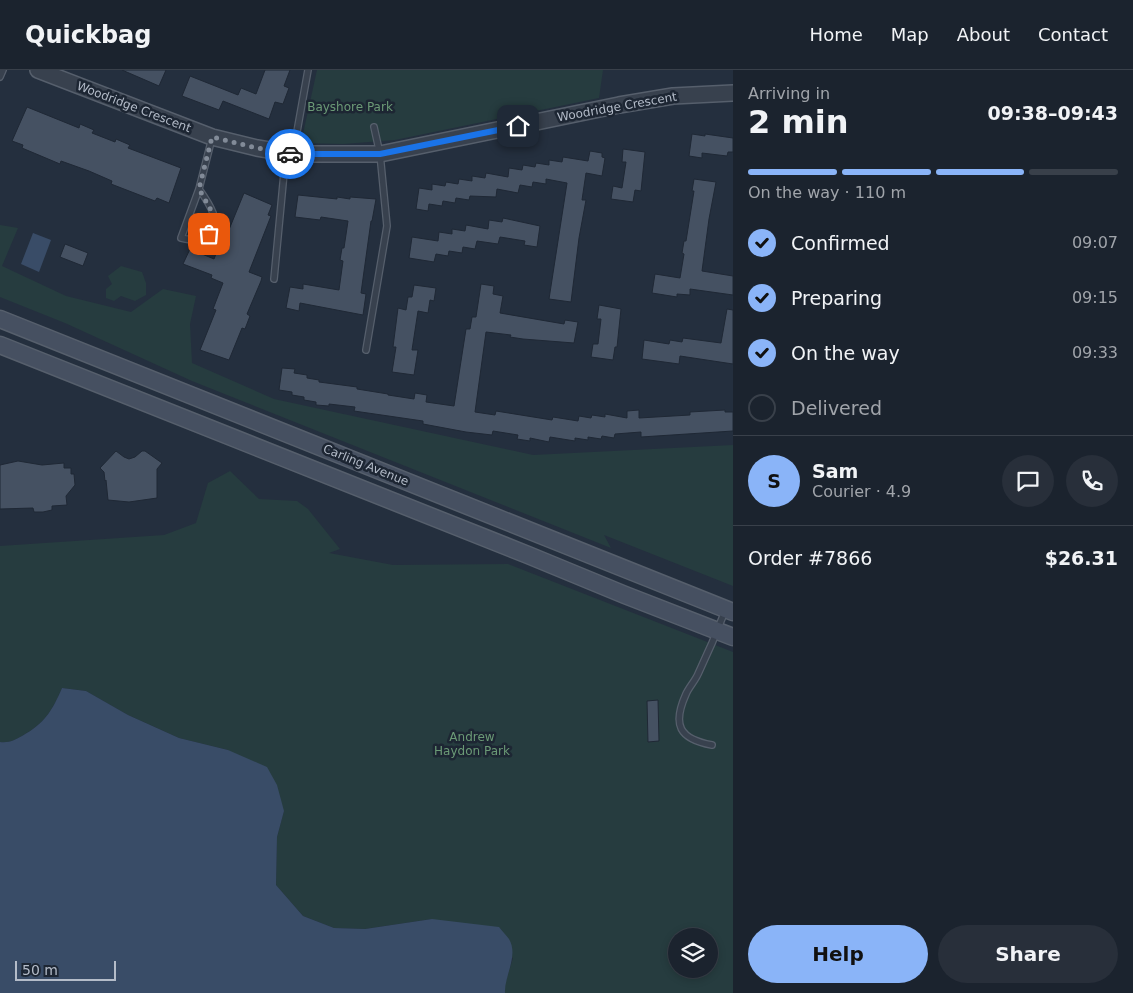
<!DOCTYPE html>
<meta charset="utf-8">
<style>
body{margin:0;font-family:"DejaVu Sans",sans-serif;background:#282f3a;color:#f1f3f6;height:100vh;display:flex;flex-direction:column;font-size:19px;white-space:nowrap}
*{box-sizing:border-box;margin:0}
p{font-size:16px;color:#a0a4aa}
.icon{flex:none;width:28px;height:28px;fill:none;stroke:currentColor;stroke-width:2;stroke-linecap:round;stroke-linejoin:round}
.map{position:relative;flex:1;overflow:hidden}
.drawer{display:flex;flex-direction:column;background:#1b232e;width:400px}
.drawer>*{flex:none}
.buttons{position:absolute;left:668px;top:858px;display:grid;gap:10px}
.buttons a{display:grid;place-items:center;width:50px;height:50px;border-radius:50%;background:#1b232e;box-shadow:0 2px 8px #0003,0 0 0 1px #39404a;font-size:25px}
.scale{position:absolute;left:15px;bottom:12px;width:101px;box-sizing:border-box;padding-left:5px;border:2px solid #b4bcc9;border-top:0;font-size:14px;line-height:18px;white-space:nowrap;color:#b4bcc9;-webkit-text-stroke:4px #1d2633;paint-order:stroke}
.pin{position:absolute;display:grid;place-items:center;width:42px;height:42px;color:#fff;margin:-21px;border-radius:10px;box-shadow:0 2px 8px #0006}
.courier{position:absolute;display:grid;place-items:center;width:50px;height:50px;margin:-25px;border:4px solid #1a73e8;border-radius:50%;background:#fff;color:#222;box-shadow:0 1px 6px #0007}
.headline em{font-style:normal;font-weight:800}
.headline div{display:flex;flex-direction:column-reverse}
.headline{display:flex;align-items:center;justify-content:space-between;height:85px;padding:0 15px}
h1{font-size:32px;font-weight:800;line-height:38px}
.bar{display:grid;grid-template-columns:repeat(4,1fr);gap:8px 5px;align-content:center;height:60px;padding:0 15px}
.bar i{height:6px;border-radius:4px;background:#39404a}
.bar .current{background:#8ab4f8}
.bar p{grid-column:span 4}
.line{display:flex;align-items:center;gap:12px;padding:0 15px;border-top:1px solid #39404a}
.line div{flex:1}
.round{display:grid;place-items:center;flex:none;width:52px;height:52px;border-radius:26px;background:#282f3a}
ol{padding:0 15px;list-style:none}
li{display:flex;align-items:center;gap:15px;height:55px}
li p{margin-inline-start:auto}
li .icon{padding:5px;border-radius:50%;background:#8ab4f8;color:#111;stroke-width:4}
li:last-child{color:#a0a4aa}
li i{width:28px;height:28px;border:2px solid #39404a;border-radius:50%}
.cta{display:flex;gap:10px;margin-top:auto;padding:10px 15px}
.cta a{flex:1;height:58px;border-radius:30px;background:#8ab4f8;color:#111;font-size:20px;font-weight:800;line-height:58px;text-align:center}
.cta a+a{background:#282f3a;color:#f1f3f6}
header{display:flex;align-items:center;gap:30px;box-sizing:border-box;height:70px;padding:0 25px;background:#1b232e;border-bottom:1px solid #39404a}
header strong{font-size:24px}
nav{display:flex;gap:28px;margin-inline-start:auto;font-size:18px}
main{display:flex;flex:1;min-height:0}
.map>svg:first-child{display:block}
.green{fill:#263c3f;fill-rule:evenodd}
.water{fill:#394c67}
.building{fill:#455162;stroke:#1f2835}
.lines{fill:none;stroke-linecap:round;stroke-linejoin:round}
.service-casing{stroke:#565f6c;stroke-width:8}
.tertiary-casing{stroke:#565f6c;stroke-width:18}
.secondary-casing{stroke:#565f6c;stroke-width:19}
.service{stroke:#38414e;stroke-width:5.5}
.tertiary{stroke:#38414e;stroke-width:15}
.secondary{stroke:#465061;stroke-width:16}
.done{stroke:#828b98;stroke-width:5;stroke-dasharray:0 9}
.route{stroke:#1a73e8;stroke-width:6}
.labels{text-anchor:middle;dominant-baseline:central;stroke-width:5;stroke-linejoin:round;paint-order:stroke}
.street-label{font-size:12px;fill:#b4bcc9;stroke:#1d2633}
.park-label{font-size:12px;fill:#6b9a76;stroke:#1d2633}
</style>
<header>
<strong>Quickbag</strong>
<nav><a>Home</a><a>Map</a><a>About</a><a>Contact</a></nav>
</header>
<main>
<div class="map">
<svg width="733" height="923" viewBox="0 0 733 923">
<rect width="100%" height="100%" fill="#242f3e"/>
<path class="green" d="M317,0H603L599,28L395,70L343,74L301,73Z
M0,155L18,158L2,196L66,226L131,242L163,219L196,226L190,254L192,293L274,329L533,385L733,375V516L604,465L611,478L192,311L65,253L0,227Z
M121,196L142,202L146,213V225L135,231L121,226L114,231L106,228V219L112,214L108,206Z
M230,401L259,429L297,431L308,439L340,479L329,483L393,495L508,494L733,582V923H505V913L513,888L432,849L365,859L334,858L303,846L276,815L277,767L284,741L228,680L179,668L128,645L86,621L62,618C52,641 45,653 22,666C14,670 10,673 0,672V476L164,465L196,453L208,413ZM676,866H709V899H676Z"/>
<path class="water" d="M33,163L51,170L39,202L21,194Z
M62,618L86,621L128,645L179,668L228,680L267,697L277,715L284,741L277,767L276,815L303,846L334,858L365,859L432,849L499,857C502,861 506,865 509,869C519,886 504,906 505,923H0V672C10,673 14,670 22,666C45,653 52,641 62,618Z"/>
<path class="building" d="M122,0H166L159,16Z
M265,0H290L284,16L289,18L283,34L275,32L269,49L223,31L219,40L182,26L190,6L238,25L241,18L256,24Z
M27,37L79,58L80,54L94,60L92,63L115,72L116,69L130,75L128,78L181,98L169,133L157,128L155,131L111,114L112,111L89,101L61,91L60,94L22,78L23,75L12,71Z
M692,64L705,66V64L733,68V82H728L727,86L702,83V88L689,86Z
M623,79L645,82L641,121L635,120L633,132L611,129L613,116L622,118L626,92H622Z
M590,81L602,83V87L605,88L602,106L586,103L582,130H586L579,168L571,232L549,229L567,113L546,109V114L533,112L532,117L520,115L518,123L497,119L496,127L470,126L469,130L456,128L455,133L443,131L442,136L429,134L428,141L416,139L419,118L432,120V114L445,116L446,112L458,114L459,109L472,111V106L485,108L486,103L508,107L509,98L522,100L523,95L535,97L536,93L549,95V90L562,92L563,87L588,91Z
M694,109L716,112L709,149L702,201L733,206V225L690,219V225L677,224V227L652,223L655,204L680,208L684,184L682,183L684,171H686L694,121H692Z
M244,123L272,135L268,145L271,146L249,202L262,207L261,211L247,244L250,246L245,259L242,258L229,290L200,280L216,240L213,239L223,213L211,208L212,205L183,194L190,179L214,189L225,161L228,162Z
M298,125L337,129V127L350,129V127L376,129L372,151H371L361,223L366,224L363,245L300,233L299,241L286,238L290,217L303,219V214L339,220L343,191L340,190L342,178H344L348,151L321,147L320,150L295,147Z
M503,148L540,156L537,177L524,175L525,171L500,167L498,174L477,171L475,179L463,177L462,183L449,181L448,186L436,184L434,192L409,188L412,167L438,171L439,162L452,164V159L465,161L466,155L488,159L489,150L502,152Z
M65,174L88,183L83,196L60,187Z
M481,214L494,216L493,224L503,226L500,243L564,254L565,250L578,252L574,273L523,269L510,267L511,265L486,262L475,342L495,345L496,341L552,350L553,347L578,351L579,346L591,348L592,345L605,347V344L627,348V341L639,340V348L690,345V342L725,340V342H733V361L641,367V362L615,364L614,368L602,366L601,369L588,367V370L575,368V371L550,367L549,372L530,368V371L517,369L518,365L493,361L492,365L466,362L423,354V351L354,341L355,337L329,334V336L316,335V332L304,330V327L292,325V322L279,320L282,298L295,299L294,303L307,305V308L319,310V312L357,317V319L388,324V325L414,329L415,323L427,325L426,332L454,336L466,259H470L472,247H476Z
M414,215L436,218L434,231L430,230L428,243L418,241L412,280H418L414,305L392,302L396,277H393L398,238L406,240L408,227H412Z
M599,235L621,239L617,277H615L613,290L591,287L593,274H598L601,249H597Z
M727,239L733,240V294L680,286L679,294L642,289L644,270L669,274L670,270L682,272L683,268L721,273Z
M116,381L124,387L129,389L135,387L142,381H145L162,393L157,399V428L129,432L108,430L106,410L105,411L104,402L100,398Z
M18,391L42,395L64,393V398H71V404H74L75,415L66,426L67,435L52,436V440L43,442H34L33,438L0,439V395Z
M658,630L659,671L648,672L647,631Z"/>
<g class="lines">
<defs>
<path id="service" d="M0,7L3,0
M199,119C204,126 210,135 213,143C214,149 214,153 212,159C205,173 195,171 181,168L199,119L212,68
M274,209L284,103L293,84L308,0
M366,280L387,156L380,84L374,57
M712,675C679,669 672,655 686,624C689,617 695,611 698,604C708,583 717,562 725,541"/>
<path id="tertiary" d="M38,0L212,67L257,78L293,84H380L619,35L673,26L733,23"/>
<path id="secondary" d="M0,249L733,542
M0,275L528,485L625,525L733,567"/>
</defs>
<use href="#service" class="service-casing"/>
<use href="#tertiary" class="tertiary-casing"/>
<use href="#secondary" class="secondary-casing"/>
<use href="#service" class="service"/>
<use href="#tertiary" class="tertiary"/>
<use href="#secondary" class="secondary"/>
</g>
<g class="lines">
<path class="done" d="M209,164L214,153L212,142L199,119L212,67L257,78L290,84"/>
<path class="route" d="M290,84H380L518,56"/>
</g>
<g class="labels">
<g class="street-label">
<text transform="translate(134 37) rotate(21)">Woodridge Crescent</text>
<text transform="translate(617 37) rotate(-10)">Woodridge Crescent</text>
<text transform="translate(366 395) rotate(22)">Carling Avenue</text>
</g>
<g class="park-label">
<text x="350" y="37">Bayshore Park</text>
<text x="472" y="667">Andrew<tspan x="472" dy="14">Haydon Park</tspan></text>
</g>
</g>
</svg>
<div class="buttons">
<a><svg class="icon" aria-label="layers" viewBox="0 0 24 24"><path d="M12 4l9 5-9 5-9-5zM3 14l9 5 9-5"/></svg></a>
</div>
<div class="scale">50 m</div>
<div class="pin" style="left:209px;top:164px;background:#ea580c"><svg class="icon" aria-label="bag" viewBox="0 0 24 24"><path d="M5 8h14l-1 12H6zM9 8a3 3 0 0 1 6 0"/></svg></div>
<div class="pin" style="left:518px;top:56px;background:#1f2937"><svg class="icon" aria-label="home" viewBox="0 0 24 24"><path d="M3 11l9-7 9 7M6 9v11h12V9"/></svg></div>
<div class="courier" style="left:290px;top:84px"><svg class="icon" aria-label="car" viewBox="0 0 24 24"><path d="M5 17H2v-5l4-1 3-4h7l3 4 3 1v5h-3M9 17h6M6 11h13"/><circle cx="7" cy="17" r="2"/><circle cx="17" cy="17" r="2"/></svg></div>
</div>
<section class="drawer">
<div class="headline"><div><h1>2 min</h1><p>Arriving in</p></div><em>09:38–09:43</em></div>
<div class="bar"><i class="current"></i><i class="current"></i><i class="current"></i><i></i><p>On the way · 110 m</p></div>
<ol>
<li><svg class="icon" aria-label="check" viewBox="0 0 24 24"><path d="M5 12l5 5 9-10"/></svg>Confirmed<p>09:07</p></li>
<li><svg class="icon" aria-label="check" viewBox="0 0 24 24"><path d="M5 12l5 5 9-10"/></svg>Preparing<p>09:15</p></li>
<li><svg class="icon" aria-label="check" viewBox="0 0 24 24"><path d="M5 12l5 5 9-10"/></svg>On the way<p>09:33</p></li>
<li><i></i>Delivered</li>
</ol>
<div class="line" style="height:90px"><b class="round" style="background:#8ab4f8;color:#111">S</b><div><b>Sam</b><p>Courier · 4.9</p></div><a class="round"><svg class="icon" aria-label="chat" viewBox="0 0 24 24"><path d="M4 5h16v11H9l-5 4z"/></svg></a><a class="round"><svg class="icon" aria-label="phone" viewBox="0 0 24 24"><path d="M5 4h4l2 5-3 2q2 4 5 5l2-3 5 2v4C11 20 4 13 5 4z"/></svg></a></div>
<div class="line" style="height:65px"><div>Order #7866</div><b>$26.31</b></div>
<div class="cta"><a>Help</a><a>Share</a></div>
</section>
</main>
